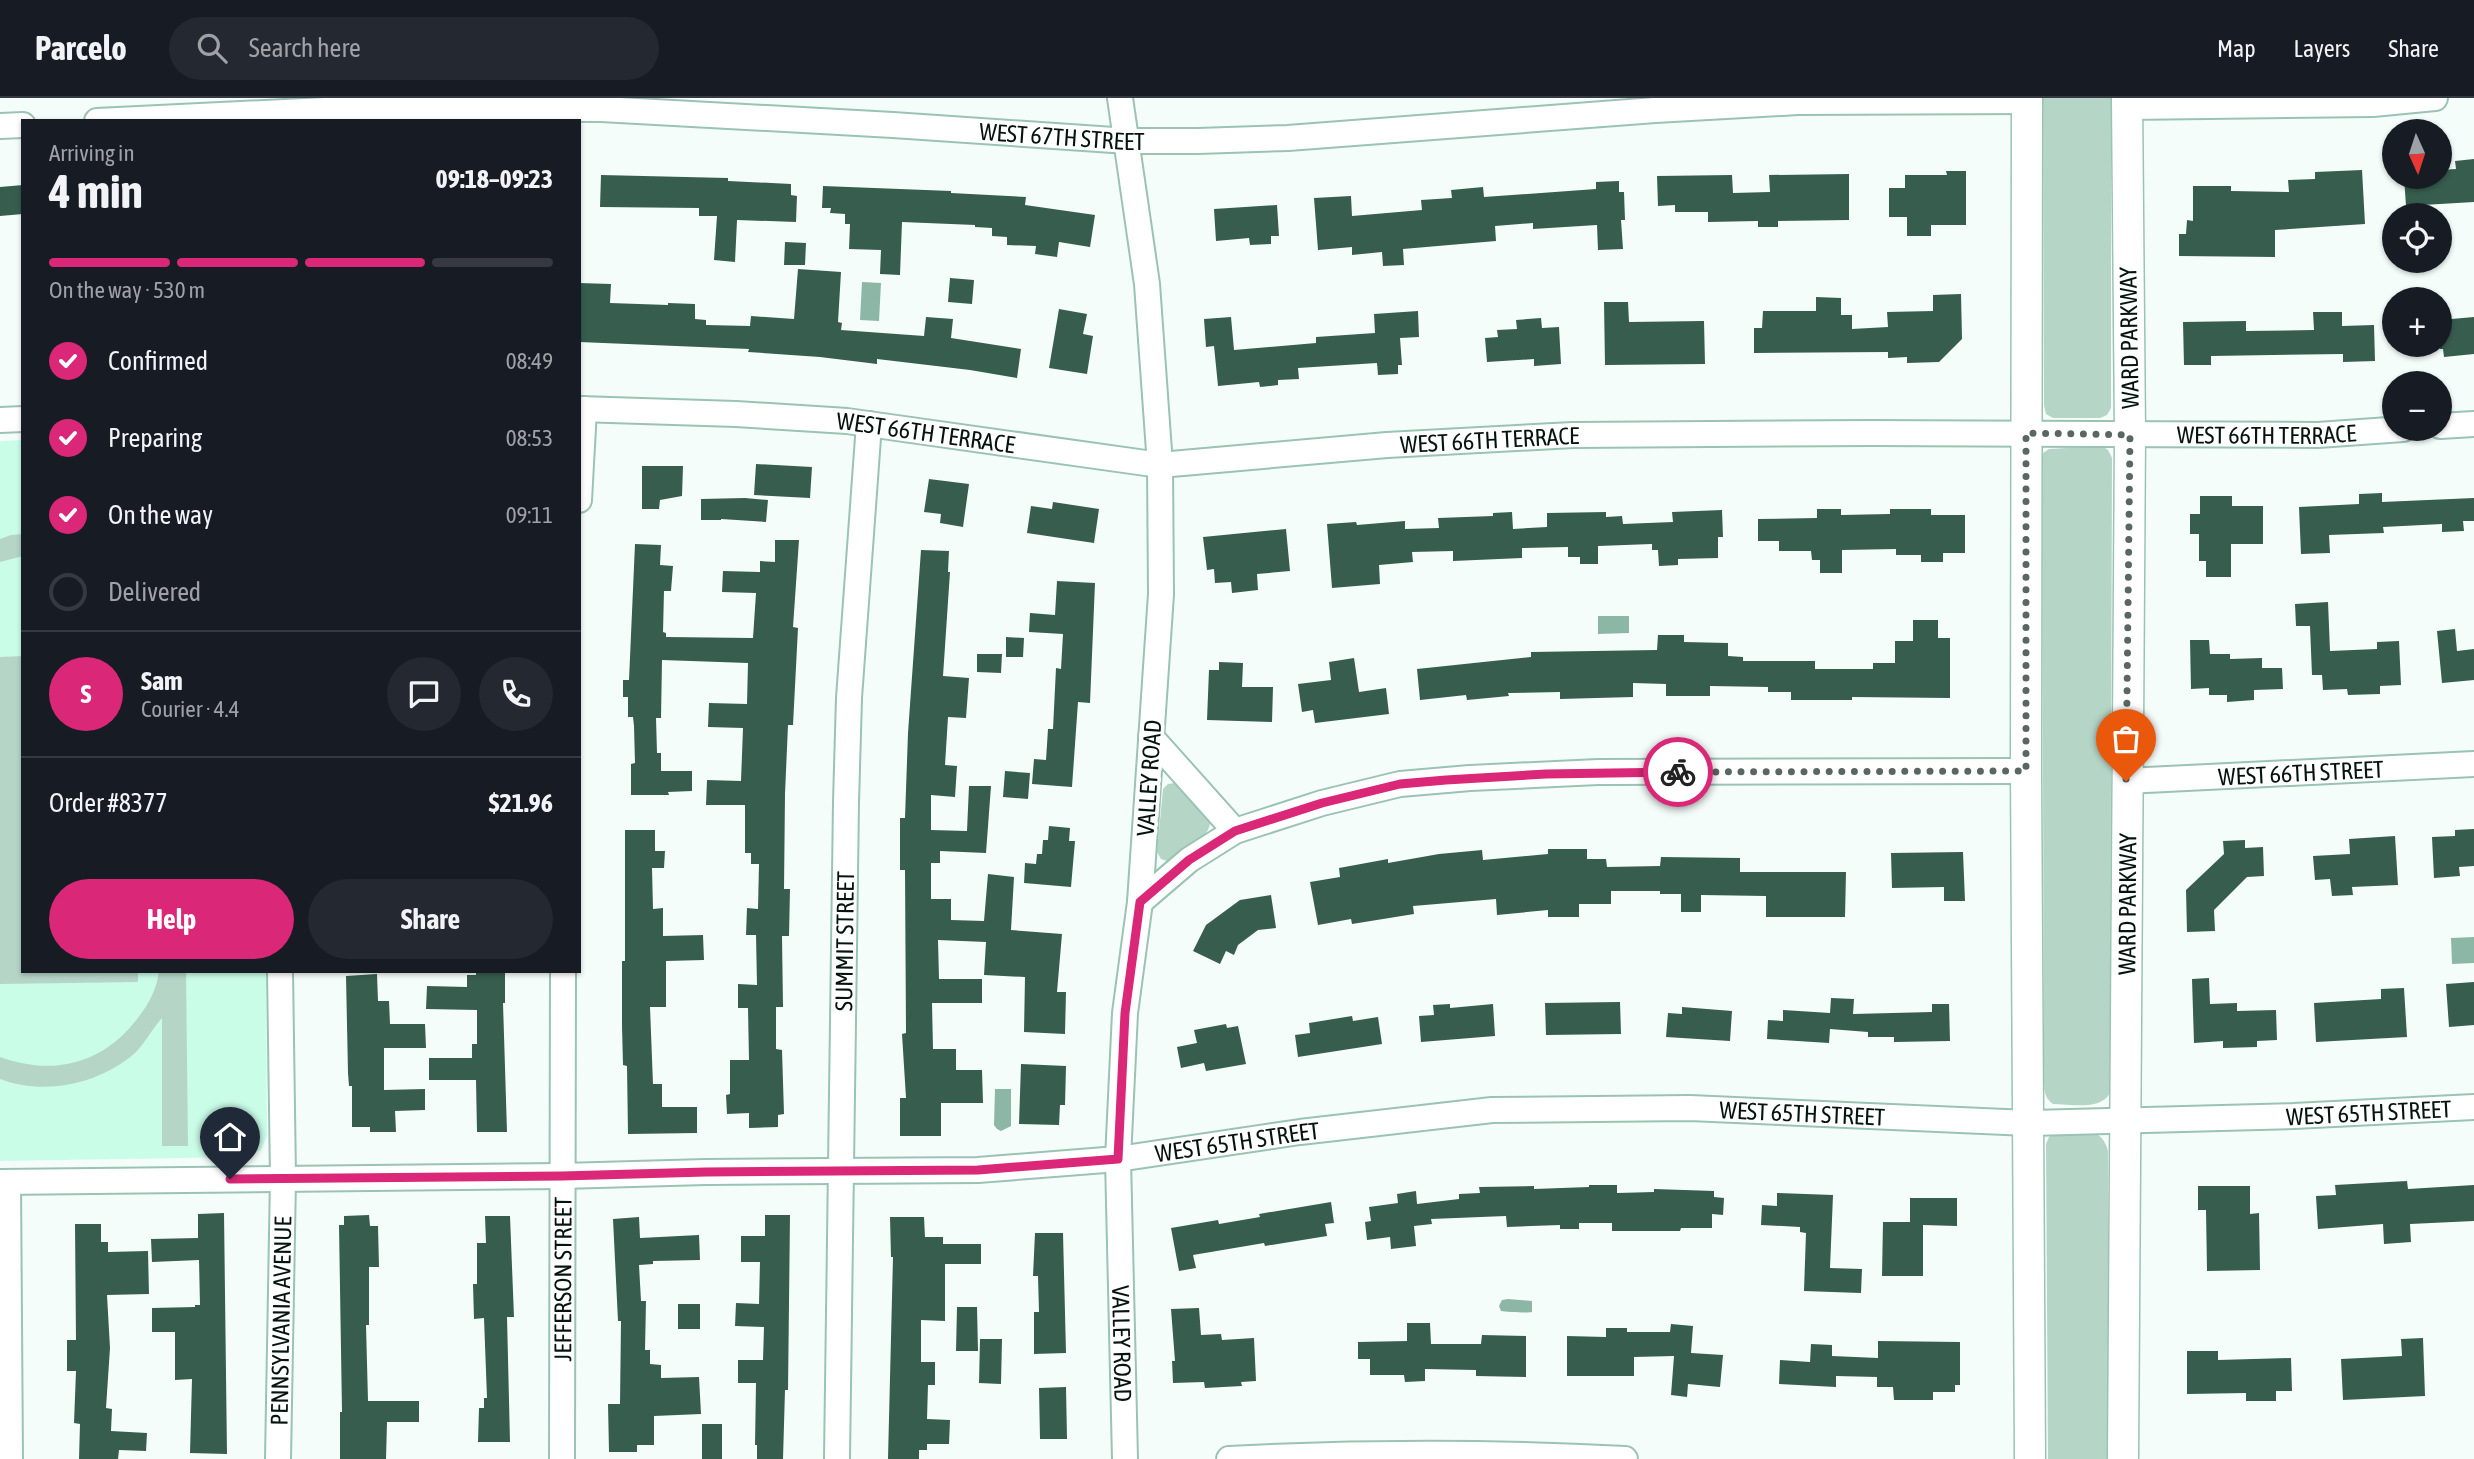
<!DOCTYPE html>
<meta charset="utf-8">
<style>
body{margin:0;font-family:"Asap Condensed",sans-serif;background:#242831;color:#f1f3f6;height:100vh;display:flex;flex-direction:column;font-size:26px;white-space:nowrap}
*{box-sizing:border-box;margin:0}
p{font-size:23px;color:#9ea1a6}
.icon{flex:none;width:38px;height:38px;fill:none;stroke:currentColor;stroke-width:2;stroke-linecap:round;stroke-linejoin:round}
.map{position:relative;flex:1;overflow:hidden}
.side{position:absolute;left:21px;top:21px;width:560px;height:854px;display:flex;flex-direction:column;background:#171b24;border-radius:0px;box-shadow:0 2px 5px #0004}
.side>*{flex:none}
.needle{width:46px;rotate:177deg}
.fabs{position:absolute;left:2382px;top:21px;display:grid;gap:14px}
.fabs a{display:grid;place-items:center;width:70px;height:70px;border-radius:50%;background:#171b24;box-shadow:0 2px 5px #0004;font-size:35px}
.pin{position:absolute;display:grid;place-items:center;width:60px;height:60px;color:#fff;margin:-72px -30px;border-radius:50% 50% 50% 0;rotate:-45deg;box-shadow:0 0 7px #0007}
.pin .icon{rotate:45deg}
.courier{position:absolute;display:grid;place-items:center;width:70px;height:70px;margin:-35px;border:5px solid #db2777;border-radius:50%;background:#fff;color:#222;box-shadow:0 2px 9px #0007}
.summary em{font-style:normal;font-weight:700}
.summary div{display:flex;flex-direction:column-reverse}
.summary{display:flex;align-items:center;justify-content:space-between;height:119px;padding:0 28px}
h1{font-size:46px;font-weight:700;line-height:52px}
.bar{display:grid;grid-template-columns:repeat(4,1fr);gap:10px 7px;align-content:center;height:84px;padding:0 28px}
.bar i{height:9px;border-radius:5px;background:#363941}
.bar .current{background:#db2777}
.bar p{grid-column:span 4}
.line{display:flex;align-items:center;gap:18px;padding:0 28px;border-top:2px solid #363941}
.line div{flex:1}
.round{display:grid;place-items:center;flex:none;width:74px;height:74px;border-radius:37px;background:#242831}
ol{padding:0 28px;list-style:none}
li{display:flex;align-items:center;gap:21px;height:77px}
li p{margin-inline-start:auto}
li .icon{padding:7px;border-radius:50%;background:#db2777;color:#fff;stroke-width:4}
li:last-child{color:#9ea1a6}
li i{width:38px;height:38px;border:4px solid #363941;border-radius:50%}
.primary-button{display:flex;gap:14px;margin-top:auto;padding:14px 28px}
.primary-button a{flex:1;height:80px;border-radius:42px;background:#db2777;color:#fff;font-size:28px;font-weight:700;line-height:80px;text-align:center}
.primary-button a+a{background:#242831;color:#f1f3f6}
header{display:flex;align-items:center;gap:42px;box-sizing:border-box;height:98px;padding:0 35px;background:#171b24;border-bottom:2px solid #363941}
header strong{font-size:33px}
nav{display:flex;gap:38px;margin-inline-start:auto;font-size:24px}
.search{width:490px;height:63px;background:#242831;display:flex;align-items:center;gap:18px;box-sizing:border-box;padding:0 24px;border-radius:38px;color:#9ea1a6;font-size:26px}
.map>svg:first-child{display:block}
.built{fill:#cafde8}
.green{fill:#b5d5c7}
.water{fill:#8cb7a6}
.building{fill:#375d4e}
.lines{fill:none;stroke-linecap:round;stroke-linejoin:round}
.minor-casing{stroke:#9bc3b3;stroke-width:28}
.major-casing{stroke:#9bc3b3;stroke-width:33}
.minor{stroke:#fff;stroke-width:24}
.major{stroke:#fff;stroke-width:30}
.done{stroke:#596661;stroke-width:7;stroke-dasharray:0 12.6}
.route{stroke:#db2777;stroke-width:9}
.labels{text-anchor:middle;dominant-baseline:central;stroke-width:7;stroke-linejoin:round;paint-order:stroke}
.street-label{font-size:24px;fill:#05140e;stroke:#fff}
</style>
<header>
<strong>Parcelo</strong>
<div class="search"><svg class="icon" aria-label="search" viewBox="0 0 24 24"><circle cx="10" cy="10" r="6"/><path d="M15 15l6 6"/></svg>Search here</div>
<nav><a>Map</a><a>Layers</a><a>Share</a></nav>
</header>
<div class="map">
<svg width="2474" height="1361" viewBox="0 0 2474 1361">
<rect width="100%" height="100%" fill="#f5fdfa"/>
<path class="built" d="M23,342V873H266L267,1038L261,1052L244,1059L0,1063V343Z"/>
<path class="green" d="M2043,0H2111V310L2107,317L2100,320H2053L2046,316L2044,307Z
M2102,348L2108,352L2112,360L2110,995C2100,1013 2072,1006 2053,1006C2044,1000 2044,991 2044,981L2042,363L2043,355L2049,351Z
M23,436V458L0,464V441L11,437Z
M23,558V873H138V884L0,886V559Z
M1175,685L1210,719C1214,738 1183,757 1167,763L1161,761L1157,754L1163,691L1168,686Z
M159,873H186L188,1048H162V920C153,930 145,945 135,955C100,986 44,998 0,981V959C50,977 98,968 133,926C147,909 156,895 159,873Z
M2056,1035C2080,1035 2101,1026 2108,1053L2109,1361H2048L2046,1046L2049,1039Z"/>
<path class="water" d="M862,184L881,185L879,223L860,222Z
M1598,518H1629V535L1598,536Z
M2474,839V865L2452,866L2451,840Z
M995,991H1011V1028L1001,1033L997,1031L994,1027Z
M1508,1201L1532,1203V1214C1529,1215 1506,1214 1501,1213L1499,1208L1502,1202Z"/>
<path class="building" d="M2474,61V104L2406,108L2404,79H2440V72L2456,71L2455,63Z
M2362,72L2365,126L2275,132V159L2179,158V136H2186L2187,122L2193,123V88H2231V93L2289,94L2288,82L2315,81V74Z
M1946,73H1966V127H1931V138H1907V119H1889V90H1905V77H1947Z
M1849,76V122L1778,123V129H1758V123L1708,124V114H1675V107L1658,108L1657,78L1732,77L1733,95L1770,94L1769,77Z
M601,77L728,80V83L791,86V97L797,98L796,124L737,122L735,164L714,162L717,118H699V110L600,109Z
M1619,83V94H1624L1625,122H1621L1623,151L1598,152L1597,127L1533,131V125L1495,128L1496,143L1403,151L1404,167L1383,168L1382,154L1352,157V149L1318,152L1314,100L1351,98L1352,118L1422,112L1421,102L1452,100L1451,92L1483,89L1484,99L1596,91V84Z
M23,87V116L0,118V89Z
M823,88L951,93V95L1026,99L1025,107L1095,117L1090,149L1059,144L1057,159L1035,156L1036,148L1007,147V139L992,138V130L975,129V127L902,124L900,177L880,176L881,152L849,151L850,126H845V116L830,115L831,110H822Z
M1277,107L1279,138H1271V146L1250,147L1249,140L1216,143L1214,111Z
M785,144L806,145L805,167H784Z
M798,171L841,174L838,224L842,225L841,232L924,238L926,219L953,221L951,240L1021,251L1017,280L970,272L877,261V266L820,259L748,254L749,251L579,244V185L611,186L610,205L668,207V205L695,206V221L706,222V227L750,228L751,218L794,221Z
M950,180L974,182L972,206L948,204Z
M1961,196L1962,241L1939,264L1907,265V259L1888,260V254L1754,255V230H1762L1763,213H1816V199L1841,200V217H1852V231L1888,229L1887,214L1933,213V197Z
M1604,204H1628L1629,224L1704,223L1705,266L1605,267Z
M1059,211L1087,216L1083,236L1093,238L1087,276L1049,270Z
M1418,213L1419,239L1400,240L1402,267H1398V276L1378,277L1377,265L1298,270L1299,281L1278,282V287L1260,289L1259,284L1218,288L1214,248L1206,249L1204,221L1231,219L1234,252L1316,245V239L1375,235L1374,216Z
M2313,214H2342V228L2374,227L2375,263L2343,264V256L2211,258V267H2184L2183,224L2246,223V233L2314,232Z
M2474,219V256L2444,259L2443,251H2440V222Z
M1541,220L1542,230L1559,229L1561,266L1534,268V261L1487,264L1485,240L1498,239L1497,232L1517,231L1516,222Z
M756,366L812,369L810,400L754,397Z
M642,368H683L682,398L660,402L659,411H642Z
M929,381L969,386L963,429L940,425L941,416L924,414Z
M2382,395V404L2474,400V423H2463L2464,433L2442,434V426L2383,429L2384,435L2329,437L2330,455L2301,456L2299,409L2359,406V396Z
M2200,398H2232V408H2263V446H2231V479H2206V463H2199V436H2190V416H2200Z
M745,400L768,402L766,424L721,421V422H701V401Z
M1053,404L1099,411L1094,445L1027,435L1031,408L1052,411Z
M1817,411H1841V417L1890,416V411H1931V417H1965V455H1943V464H1921V457H1896V451L1842,452V475H1820V462H1812L1811,453H1779V443H1758V421L1817,420Z
M1722,412L1723,439H1718V460L1678,461V467L1659,468L1658,452H1652V446L1598,448V466H1580V459H1568V449L1522,450V460L1453,463V453L1412,454L1413,464L1379,467L1380,486L1332,490L1327,426L1356,424L1357,427L1405,423V431L1439,430L1438,420L1493,418V415L1512,414L1513,431L1547,429V415L1606,414V419L1622,418L1623,426L1673,424L1672,414Z
M1286,431L1290,473L1257,476L1258,492L1232,495L1231,484L1215,485L1214,471L1207,472L1203,439Z
M775,442H799L793,529L798,530L793,627H788L785,696L784,791H790L789,838H782L783,909H776V951L782,952L784,1016L778,1017V1029L749,1030V1015L727,1016L726,997L730,996V962H749L748,910H738V886L757,887L756,837H746L747,810L758,811L759,766H751V755H745V707H706L707,682L741,683L743,630L708,629L709,605L747,606L748,565L662,562L661,620H656L657,655H661V673H692V693L668,694L669,697H631V666L635,665L634,628L633,619H628V599H623V582H629L635,446L661,447L660,467L673,468L671,493H664L663,534L666,535V539L753,540L756,495L722,494L723,473L760,474V463L775,464Z
M921,452L949,453L948,474H950L943,578L969,580L966,620L948,619L945,667L957,668L955,699L931,697V732L967,733L969,688H991L986,755L940,753V765H931V801H951V822L984,823L988,776L1014,779L1011,832L1062,836L1057,894H1066L1065,936L1024,934L1025,879L984,877L986,844L938,842L939,881H982V905H932L933,951H956V972H982L983,1005H941V1038H900V1000H906L902,936L906,935L905,772H900V720H905L908,635Z
M1057,483L1095,485L1090,605L1078,604L1072,689L1032,686L1034,661L1046,662L1048,631H1053L1056,570L1061,571L1063,536L1029,534L1030,515L1055,517Z
M2328,504L2330,553L2377,551V544L2399,543L2401,587L2380,588V596L2348,597L2347,591L2323,592L2322,577H2312L2310,528H2296L2295,506Z
M1913,522H1938V540H1950V600L1852,599V602H1791V594H1768V589L1710,588V598H1666V586L1633,585V599L1560,601V594L1508,595L1509,598L1467,602L1466,597L1420,602L1417,571L1531,559V554L1657,552L1658,537H1684V544L1728,545V558L1743,559V563H1815V571H1873V565H1895V543H1913Z
M2455,531L2457,553L2474,551V582L2442,585L2437,533Z
M1006,539L1024,540L1023,559H1006Z
M2190,542H2209L2210,556H2230V561L2262,560V570H2282L2283,591L2254,592V602L2227,604V597H2209V590L2191,591Z
M977,556H1002L1001,575L977,574Z
M1354,560L1359,594L1386,590L1389,616L1315,625L1313,612L1302,614L1298,586L1331,582L1329,564Z
M1219,564L1243,565L1242,589H1273L1272,624L1207,622L1209,572H1219Z
M1005,673L1030,675L1028,701L1003,699Z
M1049,728L1070,730L1069,743H1075L1071,789L1024,785L1025,765L1036,766L1037,756H1042L1043,742H1048Z
M2474,731V768L2459,769L2460,778L2434,780L2432,739L2455,738V732Z
M625,732H655V753H665L664,770H652L653,811L663,810V838L703,837L704,862L666,863V909H650L653,986H662V1009H697V1035L628,1036L627,968L623,967L622,928V863H625Z
M2395,738L2398,787L2352,789L2353,797L2332,798L2330,781L2315,782L2313,758L2350,756L2349,741Z
M2245,742V750L2263,749L2264,778L2247,779L2214,812L2215,833L2187,834L2186,792L2224,756L2223,743Z
M1548,751H1587V761H1606L1607,769L1660,768L1661,759L1740,760V774H1846L1845,819H1766V798L1701,797V814H1681V796H1660V793H1611V806H1579V819H1548V812L1497,817L1496,801L1413,808L1414,816L1352,826L1351,821L1318,827L1310,784L1340,779L1339,770L1388,761V765L1439,756L1482,752L1483,762L1548,756Z
M1963,754L1965,803H1944V789L1892,790L1891,755Z
M1271,797L1276,830L1258,832L1238,847L1234,857L1226,853L1220,866L1193,853L1206,827L1240,802Z
M476,873H505V905H503L507,1034H477L476,982H429V960H472V946H477V912L426,911L427,888L467,889V877H476Z
M377,876L378,903H389L390,926H425L426,950H384V992L425,991V1012L395,1013L396,1034H370V1029H352V988H349L348,975L346,878Z
M2209,880L2210,906L2237,905V913L2276,912L2277,942L2257,943V949L2223,950V943L2194,945L2192,881Z
M2474,884V927L2449,929L2446,886Z
M2404,890L2407,939L2316,944L2314,905L2381,901V891Z
M1831,900L1854,901L1853,916L1932,914V906H1949L1950,943L1894,944V939H1868V934L1830,931L1829,945L1767,941L1768,922L1783,923V912L1830,915Z
M1620,904L1621,936L1546,937L1545,905Z
M1450,906V910L1493,906L1495,938L1421,944L1419,918L1434,917L1433,907Z
M1682,909L1732,913L1730,943L1666,939L1668,915L1682,916Z
M1352,918L1353,923L1378,919L1382,946L1298,959L1295,937L1310,935L1309,925Z
M1226,926L1227,930L1238,928L1246,966L1206,973L1204,965L1181,970L1177,949L1197,945L1194,932Z
M1021,966L1066,968L1065,1007H1060L1059,1027L1019,1026Z
M2407,1083L2408,1091L2474,1087V1123L2410,1126L2411,1144L2384,1146L2383,1126L2318,1131L2316,1098L2336,1097L2335,1087Z
M1589,1087H1617V1095L1654,1094V1091L1714,1093V1099L1724,1100L1723,1117L1712,1116V1130H1681L1680,1133H1612V1125H1579V1131H1560V1127L1507,1129L1506,1118L1431,1121L1432,1126L1414,1128L1416,1148L1391,1151L1390,1139L1367,1142L1365,1124L1371,1123L1369,1109L1398,1105L1397,1096L1416,1093L1417,1106L1459,1101V1096L1480,1095L1479,1089L1534,1088V1091L1589,1089Z
M2198,1088H2250V1116L2259,1115L2260,1172L2207,1173L2206,1112H2198Z
M1777,1095L1833,1097L1830,1170L1862,1171L1861,1195L1804,1193L1806,1135L1800,1134V1129L1761,1127L1762,1107L1777,1108Z
M1910,1100H1957V1128L1923,1127V1178H1882L1883,1124H1910Z
M1331,1104L1334,1125L1325,1126L1327,1138L1265,1148L1264,1145L1193,1157L1196,1170L1179,1173L1171,1130L1218,1122L1219,1126L1260,1119L1259,1116Z
M224,1115L227,1356L190,1355L192,1281L175,1282V1234H152V1210L195,1209V1207H200L199,1162L152,1164L151,1141L198,1140V1116Z
M369,1117L370,1128H378L379,1169H369V1227H366L368,1303H419V1324H387L386,1361H340V1314H342L339,1127H344V1118Z
M765,1117H790L788,1292H785L783,1361H757V1347H755L756,1285H738V1262H763L764,1229L735,1228L736,1205L759,1206L760,1164H741V1138H765Z
M485,1118H510L514,1219H507L510,1344H478L479,1310H484V1300H487L484,1220L474,1221L473,1186H477V1145H486Z
M639,1119L640,1140L699,1137L700,1162L653,1163V1166L639,1167L641,1203H646L645,1252H650V1266L661,1267V1280L699,1279L701,1316L654,1318V1347H637V1354H609L608,1306H620L621,1223H618L613,1121Z
M890,1119H924L925,1139H943V1146H981V1166H945V1223L921,1222V1264H935V1287H928L927,1321L950,1322L949,1346H927V1352H919V1361H888L893,1159H891Z
M75,1126H101V1144H108V1154L148,1153L149,1196L107,1197L110,1250L106,1310L112,1311L111,1333L147,1335L146,1353L119,1352L118,1361H79L80,1326L74,1325L76,1273H67V1242H76Z
M1035,1135H1063L1066,1255L1034,1256V1214H1039L1038,1178H1033Z
M678,1206H700V1231H678Z
M957,1209H977L978,1253H956Z
M1199,1210L1201,1237L1221,1236L1222,1242L1254,1240L1256,1283L1241,1284L1242,1288L1205,1290L1204,1284L1173,1285L1172,1263H1175L1171,1211Z
M1407,1225H1430L1431,1246H1481L1482,1237L1526,1238V1279L1476,1278V1272L1425,1271V1283L1405,1284L1404,1277H1370V1261H1358V1244L1407,1243Z
M1671,1226L1693,1228L1691,1255L1723,1257L1720,1289L1688,1286L1687,1299L1671,1297L1674,1258L1634,1259V1278H1567V1238L1606,1239V1230H1627V1234H1670Z
M2423,1240L2425,1298L2343,1302L2341,1261L2402,1258L2401,1241Z
M980,1241H1002L1001,1286L979,1285Z
M1878,1243L1960,1244V1287H1955V1294H1933V1302H1894L1893,1289H1877V1279L1836,1278V1289L1779,1286L1780,1262L1810,1264L1811,1246L1832,1247V1258L1878,1260Z
M2187,1253H2218V1262L2291,1260L2292,1293H2276V1303H2246V1295L2187,1296Z
M1066,1289L1067,1341H1040L1039,1290Z
M702,1326H722V1361H702Z"/>
<g class="lines">
<defs>
<g id="minor">
<path id="s1" d="M1120,0L1147,186L1160,367L1161,496L1140,804L1125,915L1118,1061L1125,1361"/>
<path d="M2127,9L2373,6L2435,0"/>
<path id="s2" d="M97,23L367,10L601,11L893,27L1128,43H1198L1288,40L1655,12L1798,4L2027,3"/>
<path d="M0,28L23,27"/>
<path id="s3" d="M579,311L736,316L847,323L1160,367L1387,347L1573,337L1870,335L2318,337L2403,331"/>
<path d="M0,322L23,321"/>
<path d="M2440,328L2474,326"/>
<path d="M579,402L584,311"/>
<path d="M1151,639L1235,733L1322,705L1400,686L1470,680L1598,674L2026,673"/>
<path id="s4" d="M2126,683L2474,666"/>
<path d="M1140,804L1189,762L1235,733"/>
<path id="s5" d="M0,1084L562,1078L706,1074L978,1072L1118,1061L1300,1034L1492,1012L1690,1010L2028,1025L2294,1018L2474,1009"/>
<path d="M8,1084L10,1361"/>
<path id="s6" d="M278,1361L283,1080L280,873"/>
<path id="s7" d="M562,1361L563,873"/>
<path id="s8" d="M837,1361L846,704L849,600L869,326"/>
<path d="M1229,1361C1361,1354 1493,1354 1625,1361"/>
</g>
<g id="major">
<path d="M2027,0L2026,673L2030,1361"/>
<path id="s9" d="M2123,1361L2130,337L2127,0"/>
</g>
</defs>
<use href="#minor" class="minor-casing"/>
<use href="#major" class="major-casing"/>
<use href="#minor" class="minor"/>
<use href="#major" class="major"/>
</g>
<g class="lines">
<path class="done" d="M1678,674L2026,673V335L2130,337L2126,683"/>
<path class="route" d="M230,1081L562,1078L706,1074L978,1072L1118,1061L1125,915L1140,804L1189,762L1235,733L1322,705L1400,686L1446,682L1546,676L1678,674"/>
</g>
<g class="labels">
<g class="street-label">
<text stroke="none"><textPath href="#s2" startOffset="966">WEST 67TH STREET</textPath></text>
<text transform="translate(2129 240) rotate(-91)">WARD PARKWAY</text>
<text stroke="none"><textPath href="#s3" startOffset="348">WEST 66TH TERRACE</textPath></text>
<text stroke="none"><textPath href="#s3" startOffset="1692">WEST 66TH TERRACE</textPath></text>
<text stroke="none"><textPath href="#s3" startOffset="915">WEST 66TH TERRACE</textPath></text>
<text stroke="none"><textPath href="#s4" startOffset="175">WEST 66TH STREET</textPath></text>
<text transform="translate(1149 680) rotate(-86)">VALLEY ROAD</text>
<text stroke="none"><textPath href="#s9" startOffset="555">WARD PARKWAY</textPath></text>
<text stroke="none"><textPath href="#s8" startOffset="518">SUMMIT STREET</textPath></text>
<text stroke="none"><textPath href="#s5" startOffset="2373">WEST 65TH STREET</textPath></text>
<text stroke="none"><textPath href="#s5" startOffset="1806">WEST 65TH STREET</textPath></text>
<text stroke="none"><textPath href="#s5" startOffset="1239">WEST 65TH STREET</textPath></text>
<text stroke="none"><textPath href="#s7" startOffset="180">JEFFERSON STREET</textPath></text>
<text stroke="none"><textPath href="#s6" startOffset="138">PENNSYLVANIA AVENUE</textPath></text>
<text stroke="none"><textPath href="#s1" startOffset="1250">VALLEY ROAD</textPath></text>
</g>
</g>
</svg>
<div class="fabs">
<a><svg class="needle" viewBox="-14 -14 28 28"><path d="M0-13l5 13h-10z" fill="#e53935"/><path d="M0 13l5-13h-10z" fill="#9ea1a6"/></svg></a>
<a><svg class="icon" aria-label="locate" viewBox="0 0 24 24"><circle cx="12" cy="12" r="6"/><path d="M12 2v4M12 18v4M2 12h4M18 12h4"/></svg></a>
<a>+</a>
<a>−</a>
</div>
<div class="pin" style="left:2126px;top:683px;background:#ea580c"><svg class="icon" aria-label="bag" viewBox="0 0 24 24"><path d="M5 8h14l-1 12H6zM9 8a3 3 0 0 1 6 0"/></svg></div>
<div class="pin" style="left:230px;top:1081px;background:#1f2937"><svg class="icon" aria-label="home" viewBox="0 0 24 24"><path d="M3 11l9-7 9 7M6 9v11h12V9"/></svg></div>
<div class="courier" style="left:1678px;top:674px"><svg class="icon" aria-label="bike" viewBox="0 0 24 24"><circle cx="6" cy="16" r="4"/><circle cx="18" cy="16" r="4"/><path d="M6 16l4-8h5l3 8M10 8l3 8H6M13 5h3"/></svg></div>
<section class="side">
<div class="summary"><div><h1>4 min</h1><p>Arriving in</p></div><em>09:18–09:23</em></div>
<div class="bar"><i class="current"></i><i class="current"></i><i class="current"></i><i></i><p>On the way · 530 m</p></div>
<ol>
<li><svg class="icon" aria-label="check" viewBox="0 0 24 24"><path d="M5 12l5 5 9-10"/></svg>Confirmed<p>08:49</p></li>
<li><svg class="icon" aria-label="check" viewBox="0 0 24 24"><path d="M5 12l5 5 9-10"/></svg>Preparing<p>08:53</p></li>
<li><svg class="icon" aria-label="check" viewBox="0 0 24 24"><path d="M5 12l5 5 9-10"/></svg>On the way<p>09:11</p></li>
<li><i></i>Delivered</li>
</ol>
<div class="line" style="height:126px"><b class="round" style="background:#db2777;color:#fff">S</b><div><b>Sam</b><p>Courier · 4.4</p></div><a class="round"><svg class="icon" aria-label="chat" viewBox="0 0 24 24"><path d="M4 5h16v11H9l-5 4z"/></svg></a><a class="round"><svg class="icon" aria-label="phone" viewBox="0 0 24 24"><path d="M5 4h4l2 5-3 2q2 4 5 5l2-3 5 2v4C11 20 4 13 5 4z"/></svg></a></div>
<div class="line" style="height:91px"><div>Order #8377</div><b>$21.96</b></div>
<div class="primary-button"><a>Help</a><a>Share</a></div>
</section>
</div>
